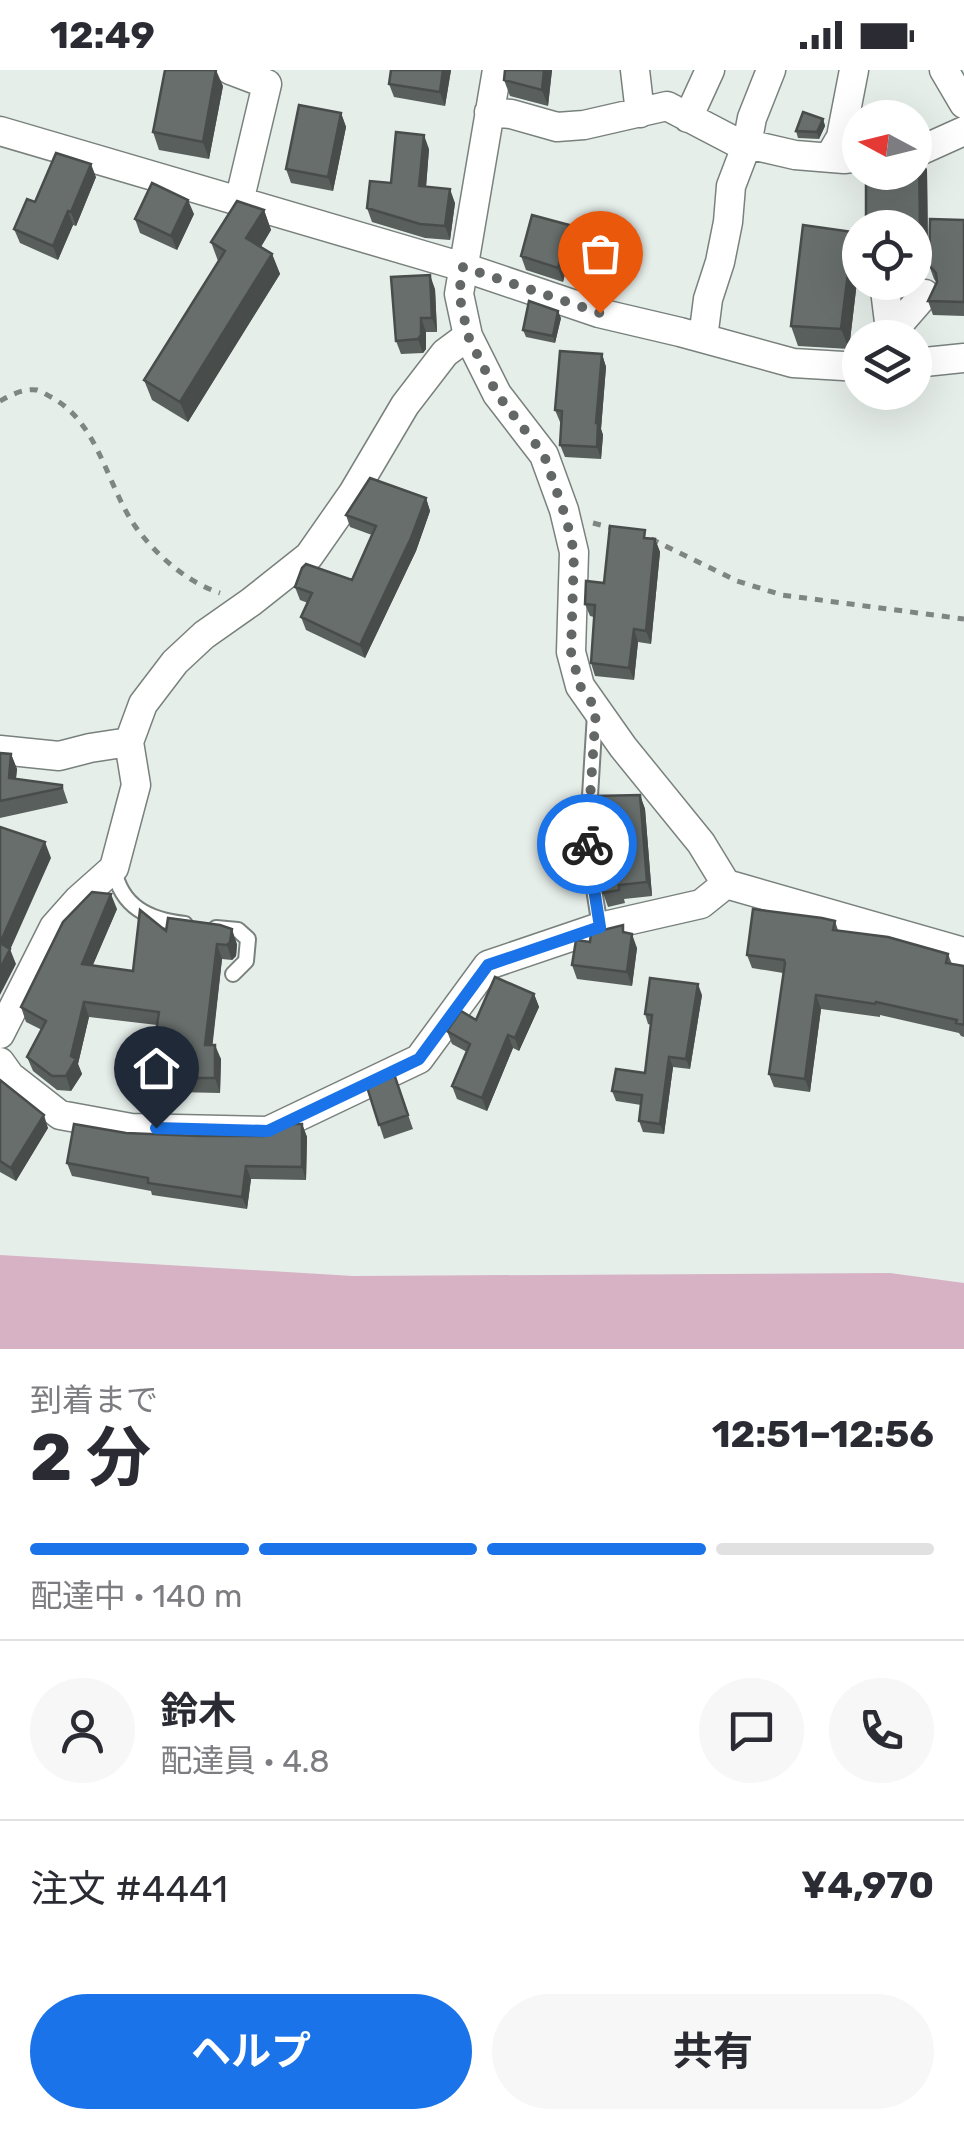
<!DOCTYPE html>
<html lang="ja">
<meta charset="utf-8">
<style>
body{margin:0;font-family:Rubik,"Noto Sans JP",sans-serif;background:#f7f7f7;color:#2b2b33;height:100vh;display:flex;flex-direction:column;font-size:38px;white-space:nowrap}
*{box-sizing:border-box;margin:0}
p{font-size:32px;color:#7c7c81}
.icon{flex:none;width:55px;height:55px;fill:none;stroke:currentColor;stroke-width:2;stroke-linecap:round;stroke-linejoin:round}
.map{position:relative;height:1279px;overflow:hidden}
.details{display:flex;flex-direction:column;background:#fff;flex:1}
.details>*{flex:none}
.needle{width:65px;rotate:277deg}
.buttons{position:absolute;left:842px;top:30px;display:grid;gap:20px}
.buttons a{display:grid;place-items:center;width:90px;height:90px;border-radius:50%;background:#fff;box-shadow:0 10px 40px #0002;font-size:50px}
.pin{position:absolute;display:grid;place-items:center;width:85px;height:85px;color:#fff;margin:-102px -42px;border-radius:50% 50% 50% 0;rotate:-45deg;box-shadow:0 0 10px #0007}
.pin .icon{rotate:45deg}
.courier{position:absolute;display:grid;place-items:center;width:100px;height:100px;margin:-50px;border:8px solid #1a73e8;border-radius:50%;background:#fff;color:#222;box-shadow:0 2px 12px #0007}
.summary em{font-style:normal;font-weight:700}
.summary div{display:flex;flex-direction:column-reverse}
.summary{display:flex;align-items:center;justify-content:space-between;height:170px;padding:0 30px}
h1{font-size:65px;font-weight:700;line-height:75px}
.bar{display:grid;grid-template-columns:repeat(4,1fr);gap:15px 10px;align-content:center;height:120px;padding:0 30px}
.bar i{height:12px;border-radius:8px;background:#e1e1e2}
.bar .current{background:#1a73e8}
.bar p{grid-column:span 4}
.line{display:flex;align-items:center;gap:25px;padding:0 30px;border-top:2px solid #e1e1e2}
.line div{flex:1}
.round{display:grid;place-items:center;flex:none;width:105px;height:105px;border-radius:52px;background:#f7f7f7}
.action{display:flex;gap:20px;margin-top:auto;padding:20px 30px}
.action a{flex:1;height:115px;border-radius:60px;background:#1a73e8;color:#fff;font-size:40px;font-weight:700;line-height:115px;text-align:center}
.action a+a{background:#f7f7f7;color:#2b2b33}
.status{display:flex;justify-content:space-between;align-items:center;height:70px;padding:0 50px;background:#fff;direction:ltr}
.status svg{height:28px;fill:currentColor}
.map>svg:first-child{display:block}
.green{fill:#d6b2c4}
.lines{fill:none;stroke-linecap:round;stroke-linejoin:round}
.lane-casing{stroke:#79817d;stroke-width:18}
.street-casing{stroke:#79817d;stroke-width:31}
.path{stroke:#7f8582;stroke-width:5;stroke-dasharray:8 8;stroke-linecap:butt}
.lane{stroke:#fff;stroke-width:14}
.street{stroke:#fff;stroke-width:28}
.wall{fill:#595f5c}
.shaded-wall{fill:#484d4b}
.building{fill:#676e6b;stroke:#484d4b;stroke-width:2.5}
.done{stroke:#636765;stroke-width:10;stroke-dasharray:0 18}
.route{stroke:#1a73e8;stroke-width:12}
</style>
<div class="status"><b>12:49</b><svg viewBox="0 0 49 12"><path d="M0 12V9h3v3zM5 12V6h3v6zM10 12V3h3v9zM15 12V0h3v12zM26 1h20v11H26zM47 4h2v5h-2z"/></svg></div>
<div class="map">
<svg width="964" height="1279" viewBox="0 0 964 1279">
<rect width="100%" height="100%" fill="#e6eeea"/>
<path class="green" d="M0,1185L353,1206L890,1203L964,1213V1279H0Z"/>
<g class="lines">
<defs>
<path id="lane" d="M595,644L587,775L600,857
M114,799C121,837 149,850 185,854
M216,858L238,860L248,869L246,891L233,904"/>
<path id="street" d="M230,0L267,14L239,132
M497,0L459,224L468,266L497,324L544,385L564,440L574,482L571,582L580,616L623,677L701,773L726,814L964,882
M635,0L640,43
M944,0L964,34
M489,42L511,44L557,57L584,55L667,36L734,71L795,85L844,89L860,87
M688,48L710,0
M0,61L463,197L599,243L680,262L793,293L860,297
M915,83L964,61
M830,86L841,67L854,0
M884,212L891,268
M892,262L925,224
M703,268L708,229L720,192L728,152L731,116L747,74L752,48L771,0
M915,293L964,288
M0,680L59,686L90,678L129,672
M0,964L54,857L78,830L114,798L136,715L129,672L143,634L175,592L204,565L251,532L309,486L353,423L405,335L445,283L468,266
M0,992L10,1006L60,1045L131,1058L268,1061L419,989L488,895L600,857L701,834L726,814"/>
</defs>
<use href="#lane" class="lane-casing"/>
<use href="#street" class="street-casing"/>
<path class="path" d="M0,331C11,325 24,318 37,320C41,321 47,325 51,327C99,353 106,414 135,456C155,484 186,512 220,523
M593,453L616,459
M651,469L737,511L782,525L964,549"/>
<use href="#lane" class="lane"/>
<use href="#street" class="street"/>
</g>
<path class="wall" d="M391,0H451L445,36L394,27L389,14Z
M552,0L548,36L510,26L504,10Z
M223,16L209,89L159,80L153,62Z
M341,43L346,57L333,121L291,113L286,99Z
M823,49L825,56L819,69L798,68L796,61Z
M429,79L426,117L455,133L450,170L425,168L372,152L367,138L391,113Z
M919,80L927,100L928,182H915Z
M96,107L76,156L73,155L58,190L20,173L14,159L35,132Z
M264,140L271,160L261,177L272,184L280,204L188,352L152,330L144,310L218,191L211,172Z
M194,144L177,180L140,163L135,149Z
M964,150V246L933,245L928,231L937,213L934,209L929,195Z
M853,162L860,180V186L849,279L798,276L791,256Z
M574,169L563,212L526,200L521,186Z
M435,219L437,262H426V279L423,283L401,284L396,271Z
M561,248L555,273L526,267L523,260Z
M602,284L606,297L601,359L603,365L601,389L565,387L560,375L561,353L560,352L555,340Z
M426,428L430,441L416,481L365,588L306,560L301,547L308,533L300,530L295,517L352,510L372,465L350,457L346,445Z
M648,468L655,469L660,482L651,574L638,572L634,610L595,606L591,593L594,547L590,546L585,534Z
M0,683L11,684L17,699L16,709L62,715L68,733L0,748Z
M640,725L645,739L652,826L624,829L625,833L608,837L603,823Z
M117,839L92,896L133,901L166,861L237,874L236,886L232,890L222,889L212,975L221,989L220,1023L175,1022L170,1008V984L160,983L155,969L157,955L89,947L78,994L82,1004L71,1021L57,1020L33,1001L27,987L42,960L26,952L21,937Z
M835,851L838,860L948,884L952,894L964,896V967L961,966L959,963L880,945V947L821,939L810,1022L774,1017L769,1004L783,903L752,898L747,885Z
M626,863L637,878L632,916L577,909L572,895L590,872Z
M534,924L539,937L519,981L513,978L487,1041L457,1029L452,1016L467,982L452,974L447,961L476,950Z
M702,925L690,999L673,997L664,1064L643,1062L639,1051L641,1035L616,1031L612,1021L645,1003L651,955L648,954L645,944Z
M394,1004L413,1059L384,1069L367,1017Z
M0,1010L48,1058L16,1111L0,1102Z
M302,1054L307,1067L306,1110L251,1109L247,1139L152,1125L151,1121L72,1106L67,1093L126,1063L199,1066H264Z"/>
<path class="shaded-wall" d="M216,0L223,16L209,89L203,72Z
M443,0H451L445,36L440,22Z
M544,0H552L548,36L542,20Z
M341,43L346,57L333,121L328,107Z
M823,49L825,56L819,69L817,62Z
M424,65L429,79L425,130L419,116Z
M919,80L927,100L928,182L920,162Z
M91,94L96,107L76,156L71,142Z
M450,119L455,133L450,170L445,156Z
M188,130L194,144L177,180L171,166Z
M264,140L271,160L254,188L246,168Z
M68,141L73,155L58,190L53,176Z
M569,155L574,169L563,212L558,198Z
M853,162L860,180V186L849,279L841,259Z
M272,184L280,204L188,352L180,332Z
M430,205L435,219L437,262L432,248Z
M558,241L561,248L555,273L553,266Z
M421,248L426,262V279L423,283L418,269Z
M602,284L606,297L601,359L603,365L601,389L597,377L596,353Z
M426,428L430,441L416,481L365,588L360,575Z
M655,469L660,482L651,574L646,561Z
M634,559L638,572L634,610L629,598Z
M11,684L17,699L14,723L9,708Z
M640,725L645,739L652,826L647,812Z
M45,772L51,788L10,880V879L16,894L0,925V873Z
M111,824L117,839L87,909L82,894Z
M232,859L237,874L236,886L232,890L227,875Z
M632,864L637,878L632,916L627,902Z
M217,874L222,889L211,989L205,975Z
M698,914L702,925L690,999L686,989Z
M534,924L539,937L519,981L515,968Z
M816,925L821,939L810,1022L805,1009Z
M84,932L89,947L78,994L82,1004L71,1021L66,1006Z
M508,965L513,978L487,1041L482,1028Z
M215,975L221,989L220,1023L215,1008Z
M669,987L673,997L664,1064L660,1054Z
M44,1045L48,1058L16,1111L11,1098Z
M302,1054L307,1067L306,1110L302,1097Z
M246,1096L251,1109L247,1139L242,1127Z"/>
<path class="building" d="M165,0H216L203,72L153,62Z
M391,0H443L440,22L389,14Z
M505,0H544L542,20L504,10Z
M299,35L341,43L328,107L286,99Z
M803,42L823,49L817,62L796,61Z
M396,62L424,65L419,116L450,119L445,156L420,154L367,138L370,111L391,113Z
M915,80H919L920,162H915V158H866V102H915Z
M56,83L91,94L71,142L68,141L53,176L14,159L27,129L35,132Z
M152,113L188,130L171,166L135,149Z
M237,131L264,140L246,168L272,184L180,332L144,310L225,181L211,172Z
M532,145L569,155L558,198L521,186Z
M930,149L964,150V232L928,231L937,212L936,203L929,195Z
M803,155L853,162L841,259L791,256Z
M430,205L432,248H421V265L418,269L396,271L391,207Z
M529,231L558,241L553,266L523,260Z
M560,281L602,284L596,353H598L597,377L560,375L562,341L555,340Z
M370,408L426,428L411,468L360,575L301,547L312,523L295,517L302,498L306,494L352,510L376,456L346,445Z
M610,456L645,460L644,468L655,469L646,561L634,559L629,598L591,593L595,535L585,534L586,511L604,513Z
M0,683L11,684L9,708L62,715V718L0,731Z
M640,725L647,812L619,815V820L603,823L593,761L595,726Z
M0,757L45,772L0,873L10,879L0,899Z
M92,822L111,824L82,894L133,901L140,840L166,861L168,848L220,855L232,859L230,872L227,875L217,874L205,975H215V1008H170L171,970L155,969L159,942L84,932L71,986L76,989L66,1006H52L27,987L46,951L21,937L63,852Z
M753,839L822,848L835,851L833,860L888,867L948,884L946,893L964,896V955L956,953L957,950L876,932L875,934L816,925L805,1009L769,1004L785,893L784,890L747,885Z
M623,855V862L632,864L627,902L572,895L576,870L590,872L591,863Z
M495,907L534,924L515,968L508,965L482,1028L452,1016L470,974L447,961L461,941L476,950Z
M650,908L698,914L686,989L669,987L660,1054L639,1051L642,1025L612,1021L616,999L645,1003L652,945L645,944Z
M394,1004L408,1045L379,1055L367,1017Z
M0,1010L44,1045L11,1098L0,1091Z
M74,1054L126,1063L199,1066H264L293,1054H302V1097L246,1096L242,1127L148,1113V1108L67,1093Z"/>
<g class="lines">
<path class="done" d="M587,774L596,639L580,616L571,582L574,482L566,448L544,385L497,324L468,266L459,224L463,197L600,243"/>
<path class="route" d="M156,1058L268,1061L419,989L488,895L600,857L587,774"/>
</g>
</svg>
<div class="buttons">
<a><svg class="needle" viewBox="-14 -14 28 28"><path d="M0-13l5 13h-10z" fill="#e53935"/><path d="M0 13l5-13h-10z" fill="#7c7c81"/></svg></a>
<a><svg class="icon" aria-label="locate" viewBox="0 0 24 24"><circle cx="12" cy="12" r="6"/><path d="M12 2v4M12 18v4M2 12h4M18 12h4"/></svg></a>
<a><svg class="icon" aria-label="layers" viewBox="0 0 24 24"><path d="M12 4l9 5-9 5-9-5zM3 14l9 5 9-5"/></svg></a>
</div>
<div class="pin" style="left:600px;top:243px;background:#ea580c"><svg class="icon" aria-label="bag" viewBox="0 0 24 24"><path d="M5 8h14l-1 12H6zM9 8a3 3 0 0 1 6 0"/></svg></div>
<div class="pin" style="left:156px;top:1058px;background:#1f2937"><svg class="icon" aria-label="home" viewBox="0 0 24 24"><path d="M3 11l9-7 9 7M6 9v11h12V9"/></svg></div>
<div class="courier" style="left:587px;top:774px"><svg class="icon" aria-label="bike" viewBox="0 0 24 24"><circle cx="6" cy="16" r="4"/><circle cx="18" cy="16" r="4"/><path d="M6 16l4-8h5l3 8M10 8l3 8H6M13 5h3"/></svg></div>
</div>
<section class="details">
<div class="summary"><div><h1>2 分</h1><p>到着まで</p></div><em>12:51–12:56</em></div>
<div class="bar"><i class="current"></i><i class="current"></i><i class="current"></i><i></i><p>配達中 · 140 m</p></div>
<div class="line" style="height:180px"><a class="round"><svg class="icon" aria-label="person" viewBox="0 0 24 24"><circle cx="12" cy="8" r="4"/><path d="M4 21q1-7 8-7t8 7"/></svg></a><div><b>鈴木</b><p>配達員 · 4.8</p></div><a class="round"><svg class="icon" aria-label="chat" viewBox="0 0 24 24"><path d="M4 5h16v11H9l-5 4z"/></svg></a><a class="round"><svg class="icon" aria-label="phone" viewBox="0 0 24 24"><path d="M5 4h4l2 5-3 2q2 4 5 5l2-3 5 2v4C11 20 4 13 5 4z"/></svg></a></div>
<div class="line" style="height:130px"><div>注文 #4441</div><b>¥4,970</b></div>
<div class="action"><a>ヘルプ</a><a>共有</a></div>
</section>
